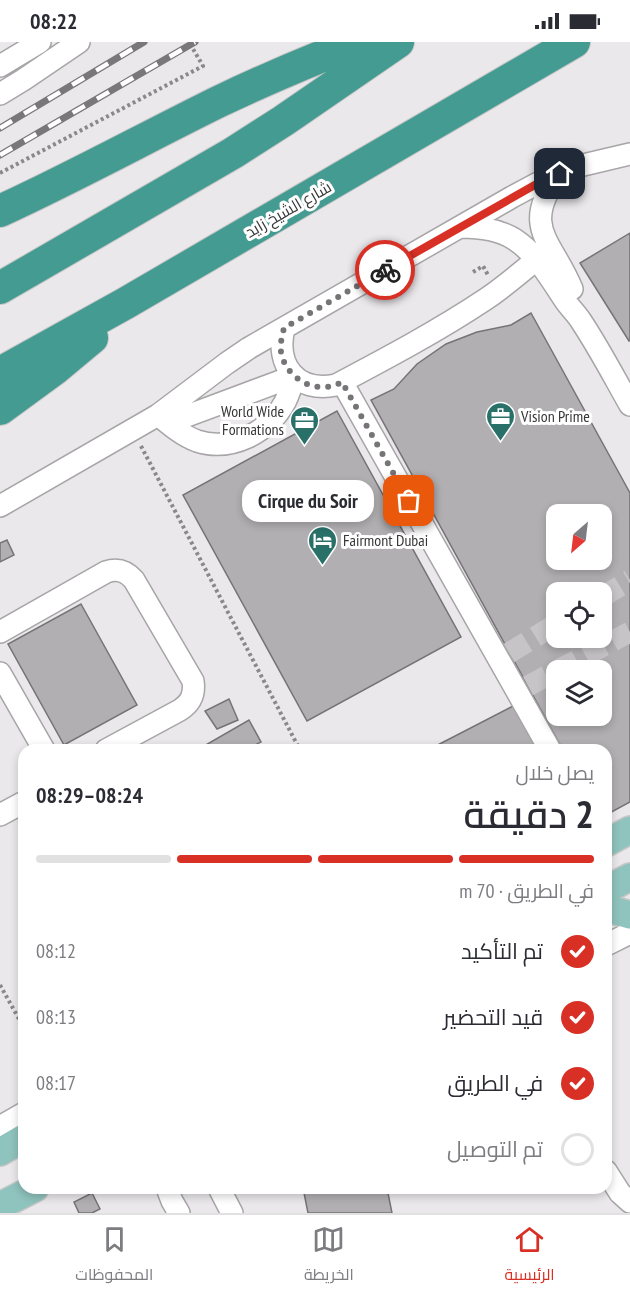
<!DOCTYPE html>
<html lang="ar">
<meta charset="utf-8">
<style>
body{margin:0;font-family:"PT Sans Narrow",Cairo,sans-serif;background:#f2f2f3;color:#2b2b33;direction:rtl;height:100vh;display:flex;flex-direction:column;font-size:22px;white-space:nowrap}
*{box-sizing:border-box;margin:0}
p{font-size:20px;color:#7c7c81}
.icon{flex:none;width:33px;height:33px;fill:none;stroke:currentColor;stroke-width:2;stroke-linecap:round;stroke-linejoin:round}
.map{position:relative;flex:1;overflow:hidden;direction:ltr}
.panel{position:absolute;left:18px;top:702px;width:594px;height:450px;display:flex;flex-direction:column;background:#fff;border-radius:18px;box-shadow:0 3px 9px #0003;direction:rtl}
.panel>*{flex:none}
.needle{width:39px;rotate:208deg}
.fabs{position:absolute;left:546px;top:462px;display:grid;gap:12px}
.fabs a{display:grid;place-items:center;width:66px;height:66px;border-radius:12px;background:#fff;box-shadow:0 3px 9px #0003;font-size:30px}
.pin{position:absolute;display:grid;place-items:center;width:51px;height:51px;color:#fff;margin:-26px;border-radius:12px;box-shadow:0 3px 9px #0006}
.courier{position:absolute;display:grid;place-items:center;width:60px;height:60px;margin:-30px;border:4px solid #d93025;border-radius:50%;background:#fff;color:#222;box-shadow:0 2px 8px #0007}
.bubble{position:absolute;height:42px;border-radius:18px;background:#fff;box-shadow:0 3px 9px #0003;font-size:20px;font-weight:600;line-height:42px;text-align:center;direction:rtl}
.headline em{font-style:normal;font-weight:600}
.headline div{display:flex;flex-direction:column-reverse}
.headline{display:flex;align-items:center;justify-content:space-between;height:102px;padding:0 18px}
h1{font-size:39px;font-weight:600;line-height:45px}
.bar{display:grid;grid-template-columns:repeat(4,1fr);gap:9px 6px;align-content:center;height:72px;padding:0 18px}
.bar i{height:8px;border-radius:4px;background:#e1e1e2}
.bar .active{background:#d93025}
.bar p{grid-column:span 4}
ol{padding:0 18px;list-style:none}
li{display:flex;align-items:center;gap:18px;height:66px}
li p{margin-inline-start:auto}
li .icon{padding:6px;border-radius:50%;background:#d93025;color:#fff;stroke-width:4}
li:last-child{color:#7c7c81}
li i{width:33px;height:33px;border:3px solid #e1e1e2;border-radius:50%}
.status{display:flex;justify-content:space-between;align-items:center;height:42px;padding:0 30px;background:#fff;direction:ltr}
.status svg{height:16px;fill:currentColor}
.tabs{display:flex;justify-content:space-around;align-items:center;height:84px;border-top:2px solid #e1e1e2;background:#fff;font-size:16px;color:#7c7c81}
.tabs a{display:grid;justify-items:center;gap:3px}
.tabs .active{color:#d93025}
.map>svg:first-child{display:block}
.building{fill:#b1afb1;stroke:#757375;stroke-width:1.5;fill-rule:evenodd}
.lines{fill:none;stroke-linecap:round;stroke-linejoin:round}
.minor-tunnel{stroke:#c6c4c7;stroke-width:21;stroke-dasharray:21 10;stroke-linecap:butt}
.minor-casing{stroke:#a7a5a7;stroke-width:24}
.major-casing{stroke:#c7c7c7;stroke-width:30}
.highway-casing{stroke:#c7c7c7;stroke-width:34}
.path{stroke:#89888a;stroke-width:4;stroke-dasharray:3 3;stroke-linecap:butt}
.minor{stroke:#fff;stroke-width:21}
.major{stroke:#8fc3bd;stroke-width:27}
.highway{stroke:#449b91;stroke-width:32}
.rail-casing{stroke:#79777a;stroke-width:7}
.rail{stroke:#fff;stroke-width:4.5;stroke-dasharray:14;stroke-linecap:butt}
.done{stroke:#767477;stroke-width:6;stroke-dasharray:0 10.8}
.route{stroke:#d93025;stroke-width:8}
.labels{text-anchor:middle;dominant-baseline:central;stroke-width:6;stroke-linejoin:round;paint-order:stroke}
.street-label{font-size:16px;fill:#373638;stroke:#fff}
.poi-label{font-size:16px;fill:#373638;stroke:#fff;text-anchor:start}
</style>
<div class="status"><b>08:22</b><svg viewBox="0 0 49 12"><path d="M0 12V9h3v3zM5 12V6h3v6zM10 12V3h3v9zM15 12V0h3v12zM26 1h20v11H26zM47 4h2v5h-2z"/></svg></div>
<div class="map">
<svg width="630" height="1171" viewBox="0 0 630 1171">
<rect width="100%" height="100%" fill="#eae8eb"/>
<path class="building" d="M630,191V298L629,299L580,221Z
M531,271L630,451V760L606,773V708H563L371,358L394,347L417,322L446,302L477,290L511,283ZM556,472H602V518H556ZM556,550H602V596H556ZM556,628H602V674H556Z
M337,369L461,595L307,679L183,453Z
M7,498L14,513L0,520V501Z
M81,562L137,663L64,703L8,602Z
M229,657L238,678L217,687L205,669Z
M519,661L544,708H428Z
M249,678L261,700L245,708H197Z
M303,1146H387L392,1171H308Z
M92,1151L100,1167L92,1171H79L74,1160Z"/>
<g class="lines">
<path class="minor-tunnel" d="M602,555L630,538
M509,611L556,582
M558,628L630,590
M528,644L556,629"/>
<defs>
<path id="minor" d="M0,24L40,0
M0,52L23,38L79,0
M559,132C520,186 552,198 572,247
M461,185C479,185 498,187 514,197C537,212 549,235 564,257C569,265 576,271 581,279C599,306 614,335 630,363
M284,286C275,324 297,351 336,343C387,316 438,289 486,257C504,245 520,231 537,217
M342,340L550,708
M158,373C170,383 183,394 197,399C231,410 268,391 285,360C289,352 292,343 294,334
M168,381L294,334
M0,464L158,373L227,321L249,306L512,155L540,140L579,124L630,112
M0,590L106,530C118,526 126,529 134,538L193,639C195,652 191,661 180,668L106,708
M0,631L44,708
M0,773L24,760
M606,903L630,891
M0,1085L24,1071
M606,1129L620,1151L630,1160
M167,1146L172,1159L179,1171
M219,1146L232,1171"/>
<path id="major" d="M606,801L630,788
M606,848L630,835
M606,866L630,873
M0,1110L24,1096
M0,1164L35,1146"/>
<path id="highway" d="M0,169C74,135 145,96 218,60C264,38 311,18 358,0
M0,246L233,111L283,79L398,0
M0,331L126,261L574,0
M0,367L56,326L92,296"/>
</defs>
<use href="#minor" class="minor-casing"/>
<use href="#major" class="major-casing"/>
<use href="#highway" class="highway-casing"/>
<path class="path" d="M0,131L203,24L189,0
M473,230L483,224L488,233
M141,404L300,708
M0,943L24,986"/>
<use href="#minor" class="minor"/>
<use href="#major" class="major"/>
<use href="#highway" class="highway"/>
<defs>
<path id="rail" d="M0,86L144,0
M0,113L195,0"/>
</defs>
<use href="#rail" class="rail-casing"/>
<use href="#rail" class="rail"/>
</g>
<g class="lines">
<path class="done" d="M385,228L284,286C282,294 280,302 281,310C286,338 318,354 342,340L409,459"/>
<path class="route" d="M385,228L540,140L560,132"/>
</g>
<defs>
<symbol id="office-pin" viewBox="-11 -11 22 30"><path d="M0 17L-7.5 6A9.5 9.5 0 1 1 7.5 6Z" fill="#287068" stroke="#fff"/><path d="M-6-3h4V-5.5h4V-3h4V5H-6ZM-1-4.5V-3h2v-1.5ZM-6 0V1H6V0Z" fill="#fff"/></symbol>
<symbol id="hotel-pin" viewBox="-11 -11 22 30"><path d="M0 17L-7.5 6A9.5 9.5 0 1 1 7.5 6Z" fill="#287068" stroke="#fff"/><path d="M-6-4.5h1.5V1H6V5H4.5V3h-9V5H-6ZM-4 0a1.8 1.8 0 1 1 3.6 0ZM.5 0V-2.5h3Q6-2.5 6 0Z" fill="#fff"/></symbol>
</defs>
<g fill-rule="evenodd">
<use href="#office-pin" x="484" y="358" width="33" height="45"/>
<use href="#office-pin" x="288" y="362" width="33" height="45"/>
<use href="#hotel-pin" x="306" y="482" width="33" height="45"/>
</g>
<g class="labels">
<g class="street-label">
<text transform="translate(288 167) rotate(-30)">شارع الشيخ زايد</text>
</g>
<g class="poi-label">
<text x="284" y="369" text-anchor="end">World Wide<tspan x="284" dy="18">Formations</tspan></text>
<text x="521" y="374">Vision Prime</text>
<text x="343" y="498">Fairmont Dubai</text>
</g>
</g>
</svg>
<div class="fabs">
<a><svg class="needle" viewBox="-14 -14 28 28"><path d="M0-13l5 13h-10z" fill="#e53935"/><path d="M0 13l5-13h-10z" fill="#7c7c81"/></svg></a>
<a><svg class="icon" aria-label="locate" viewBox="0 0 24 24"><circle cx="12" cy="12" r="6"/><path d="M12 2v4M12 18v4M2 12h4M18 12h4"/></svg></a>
<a><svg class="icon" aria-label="layers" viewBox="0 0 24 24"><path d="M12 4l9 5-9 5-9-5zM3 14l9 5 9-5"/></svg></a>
</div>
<div class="pin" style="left:409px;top:459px;background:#ea580c"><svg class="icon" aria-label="bag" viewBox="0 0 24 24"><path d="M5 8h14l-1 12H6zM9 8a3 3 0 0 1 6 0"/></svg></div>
<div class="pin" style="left:560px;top:132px;background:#1f2937"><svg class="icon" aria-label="home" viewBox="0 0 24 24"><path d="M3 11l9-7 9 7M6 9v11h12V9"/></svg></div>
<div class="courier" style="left:385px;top:228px"><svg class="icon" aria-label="bike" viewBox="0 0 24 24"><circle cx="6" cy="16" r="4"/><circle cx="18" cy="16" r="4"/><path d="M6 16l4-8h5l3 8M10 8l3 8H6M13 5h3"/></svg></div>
<div class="bubble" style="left:242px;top:438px;width:132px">Cirque du Soir</div>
<section class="panel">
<div class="headline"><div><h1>2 دقيقة</h1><p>يصل خلال</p></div><em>08:24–08:29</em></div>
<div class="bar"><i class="active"></i><i class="active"></i><i class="active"></i><i></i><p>في الطريق · 70 m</p></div>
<ol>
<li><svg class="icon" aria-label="check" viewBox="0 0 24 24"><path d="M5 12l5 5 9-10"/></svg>تم التأكيد<p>08:12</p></li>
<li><svg class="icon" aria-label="check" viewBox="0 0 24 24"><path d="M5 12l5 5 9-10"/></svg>قيد التحضير<p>08:13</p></li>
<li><svg class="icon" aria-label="check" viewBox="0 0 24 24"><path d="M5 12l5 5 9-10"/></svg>في الطريق<p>08:17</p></li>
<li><i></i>تم التوصيل</li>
</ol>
</section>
</div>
<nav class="tabs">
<a class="active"><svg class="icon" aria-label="home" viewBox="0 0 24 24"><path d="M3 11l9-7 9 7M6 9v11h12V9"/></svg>الرئيسية</a>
<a><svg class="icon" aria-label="map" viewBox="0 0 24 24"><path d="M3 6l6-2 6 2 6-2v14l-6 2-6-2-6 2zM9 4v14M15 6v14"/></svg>الخريطة</a>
<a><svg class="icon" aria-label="saved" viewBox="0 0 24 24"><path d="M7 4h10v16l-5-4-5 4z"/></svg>المحفوظات</a>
</nav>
